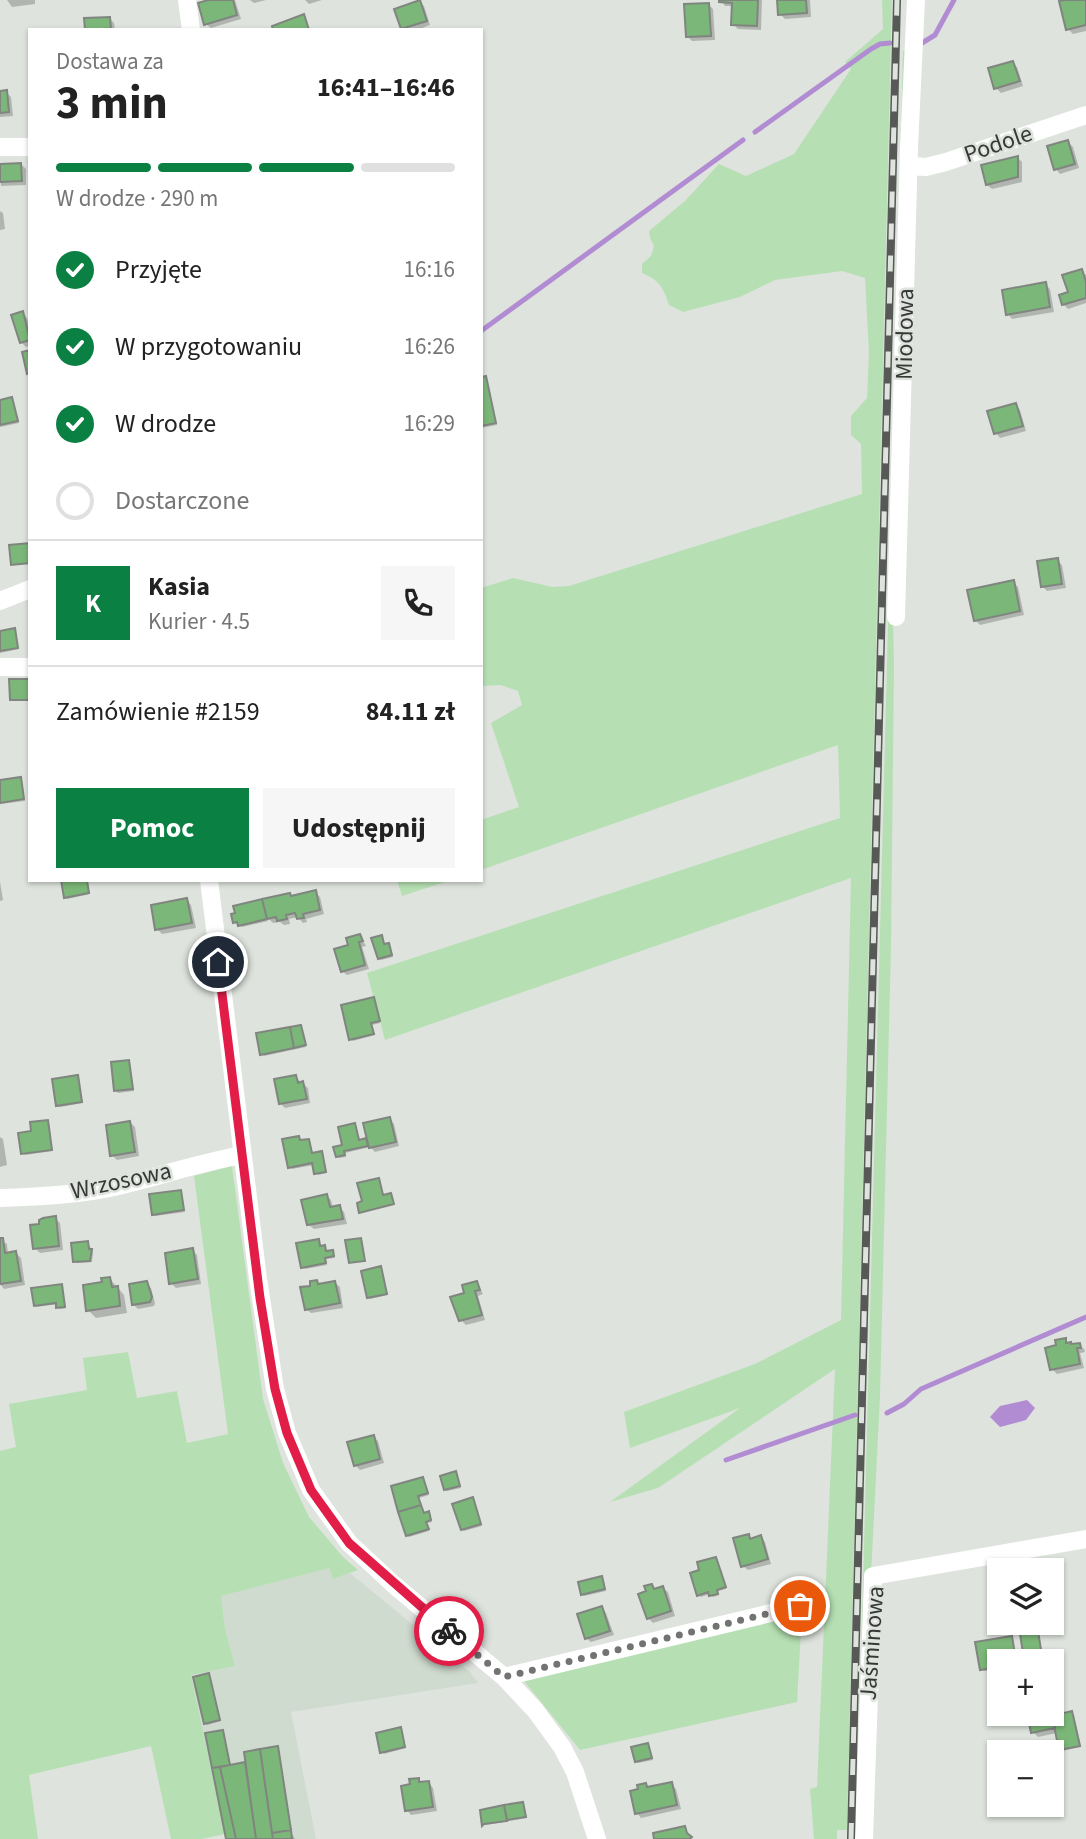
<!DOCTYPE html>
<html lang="pl">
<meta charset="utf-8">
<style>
body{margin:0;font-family:"Source Sans 3",sans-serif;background:#f6f6f6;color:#222;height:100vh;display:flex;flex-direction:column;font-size:26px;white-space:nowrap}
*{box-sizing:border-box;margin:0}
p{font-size:23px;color:#767676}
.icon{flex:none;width:38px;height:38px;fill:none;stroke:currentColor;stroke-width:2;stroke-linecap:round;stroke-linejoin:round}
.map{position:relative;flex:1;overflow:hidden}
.sheet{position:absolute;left:28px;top:28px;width:455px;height:854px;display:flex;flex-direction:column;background:#fff;border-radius:0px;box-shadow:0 2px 5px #0004}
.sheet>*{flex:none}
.tools{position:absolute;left:987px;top:1558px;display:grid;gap:14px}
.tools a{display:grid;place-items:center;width:77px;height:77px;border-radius:0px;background:#fff;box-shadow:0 2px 5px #0004;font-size:35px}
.pin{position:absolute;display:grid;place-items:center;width:60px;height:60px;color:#fff;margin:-30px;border:4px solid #fff;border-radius:50%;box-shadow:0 2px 7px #0007}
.courier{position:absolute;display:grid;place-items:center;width:70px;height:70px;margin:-35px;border:5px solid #e11d48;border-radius:50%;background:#fff;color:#222;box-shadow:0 2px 9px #0007}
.head em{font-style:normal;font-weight:700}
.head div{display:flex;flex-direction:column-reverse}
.head{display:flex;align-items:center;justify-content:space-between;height:119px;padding:0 28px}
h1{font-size:46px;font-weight:700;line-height:52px}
.bar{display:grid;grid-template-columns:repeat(4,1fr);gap:10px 7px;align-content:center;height:84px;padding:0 28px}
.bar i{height:9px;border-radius:5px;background:#e0e0e0}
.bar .on{background:#0b8043}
.bar p{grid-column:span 4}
.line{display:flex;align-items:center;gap:18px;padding:0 28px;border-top:2px solid #e0e0e0}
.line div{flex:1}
.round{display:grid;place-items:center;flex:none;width:74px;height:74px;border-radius:0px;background:#f6f6f6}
ol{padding:0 28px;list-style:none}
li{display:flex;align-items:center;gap:21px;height:77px}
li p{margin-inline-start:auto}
li .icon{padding:7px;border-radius:50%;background:#0b8043;color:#fff;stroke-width:4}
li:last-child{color:#767676}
li i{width:38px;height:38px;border:4px solid #e0e0e0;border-radius:50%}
.button{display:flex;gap:14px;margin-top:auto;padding:14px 28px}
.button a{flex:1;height:80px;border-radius:0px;background:#0b8043;color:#fff;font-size:28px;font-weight:700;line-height:80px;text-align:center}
.button a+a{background:#f6f6f6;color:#222}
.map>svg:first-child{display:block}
.built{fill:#d0dbcf}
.green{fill:#b6e0b3}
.water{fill:#b28cd3}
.shadow{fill:#0003}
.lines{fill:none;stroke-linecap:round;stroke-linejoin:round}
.stream{stroke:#b28cd3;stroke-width:5}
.building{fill:#7bb778;stroke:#808580;stroke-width:2}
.minor{stroke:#fff;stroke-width:18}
.rail-casing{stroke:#565956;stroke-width:8}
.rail{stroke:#dee3dd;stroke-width:5;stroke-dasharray:16;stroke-linecap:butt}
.done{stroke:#717471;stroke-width:7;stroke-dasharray:0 12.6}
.route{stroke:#e11d48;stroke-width:9}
.labels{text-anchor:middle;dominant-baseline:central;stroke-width:5;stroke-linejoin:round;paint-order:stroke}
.street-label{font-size:24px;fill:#373937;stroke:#dee3dd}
</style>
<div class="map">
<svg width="1086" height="1839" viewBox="0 0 1086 1839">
<rect width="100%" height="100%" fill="#dee3dd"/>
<path class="built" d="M329,1567L333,1579L350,1573L470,1672L478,1683L291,1712L316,1839H226L191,1674L235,1666L225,1629L221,1596Z"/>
<path class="green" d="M882,0H892L847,1830H837V1839H814L810,1789L817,1787L835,1369L658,1488L610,1502L740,1408L630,1448L624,1412L755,1364L841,1320L851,878L385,1040L367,973L840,818L838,745L481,870V820L519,807L491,723L522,705L518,691L501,685L481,686V588L513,578L552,587L569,586L862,494L861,444L851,435V416L867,398L869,353L865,278L842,271L775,280L740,297L683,312L669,305C664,288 658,279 642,273V264L651,256L654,246L650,238L649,231L685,201L719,164L746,176L794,154L851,69L845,62L883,29Z
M903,51H909L893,617L894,665L891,945L880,1396L866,1677L859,1736Z
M397,880H451L402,896Z
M232,1166L263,1399L283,1463L309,1517L343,1557L358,1570L333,1579L329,1568L221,1596L225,1629L235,1666L191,1675L225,1834L202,1839H171L151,1746L29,1775L38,1839H0V1451L16,1447L9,1404L87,1390L83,1358L128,1352L137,1398L177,1391L187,1443L228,1434L194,1176Z
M802,1612L797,1702L580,1750L524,1681Z"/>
<path class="water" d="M1027,1400L1035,1408L1026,1420L1000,1427L990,1417L1000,1406Z"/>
<path class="shadow" d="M7,0H35V4L12,7Z
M214,0H235L241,19L211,28L206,24Z
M250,0H266L254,3Z
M305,0H322L309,4Z
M721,0H762L761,30L738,29L733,24L734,6H725Z
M779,0H810L811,17L785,19L780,14Z
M1072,0H1086V31L1073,34L1068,29Z
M419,2L424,6L430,25L417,30H404Z
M708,4L713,9L715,40L692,41L687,36Z
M110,19L114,23L115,30H86Z
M1012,63L1017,67L1023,86L1001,93L996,88Z
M0,91L6,92L11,97L13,116L0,117Z
M1068,142L1073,147L1079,168L1060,174L1056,169Z
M1018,158L1022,162V182L992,189L987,185Z
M21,164L26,169V185L1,186L0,165Z
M0,211L3,213L5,229L0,230Z
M1081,271L1086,275V303L1068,309L1063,304Z
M1045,284L1050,289L1054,312L1012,319L1008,314Z
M22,313L27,318L30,327V346L26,347L21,342Z
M485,378L497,425L481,428V379Z
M12,399L19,423L0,427V401Z
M1016,405L1020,410L1026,431L1000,438L996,433Z
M1057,560L1062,565L1066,588L1047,591L1042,586Z
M1013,582L1018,587L1024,615L980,625L975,620Z
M14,630L19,649L0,653V634Z
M21,779L25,801L0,804V781Z
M62,880H87L90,894L67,899Z
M0,882L3,900L0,901Z
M315,892L320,897L324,914L306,919L307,922L303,923L298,917L289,919L290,924L284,925L280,922L273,923L266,916L268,921L242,927L234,922L290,895L293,898Z
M187,900L191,905L196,928L162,934L157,929Z
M360,936L366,946L362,947L369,969L347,975L342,971L350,946Z
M381,937L385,946L390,947L393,957L381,960L379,958Z
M375,1001L380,1023L372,1025L375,1035L353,1041L351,1039Z
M301,1027L306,1047L264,1056L262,1054Z
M129,1062L134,1091L118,1093L116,1091Z
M77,1077L83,1103L60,1107L58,1105Z
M295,1077L308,1088L310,1103L285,1108L280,1103Z
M390,1119L394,1124L399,1146L375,1152L370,1147L345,1153L346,1157L339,1158L337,1156L355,1124L360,1141L369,1139Z
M47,1122L53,1151L25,1155L23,1153L33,1132Z
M130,1122L135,1127L139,1156L117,1160L112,1155Z
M0,1137L3,1139L7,1165L0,1167Z
M299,1138L301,1142L308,1141L310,1143L313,1155L322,1153L323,1155L327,1173L318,1175L314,1165L292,1169L290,1167Z
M180,1191L185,1212L155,1216L153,1214Z
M327,1196L331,1200L333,1208L339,1207L344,1212L347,1224L314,1229L309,1225Z
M55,1218L60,1223L63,1250L40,1253L35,1248Z
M0,1240L7,1244L8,1254L16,1253L21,1258L25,1285L4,1289L0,1284Z
M318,1241L327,1253L333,1252L335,1258L326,1259L327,1265L305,1269L303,1267Z
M88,1243L93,1252L92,1262L77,1263L75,1261Z
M192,1250L197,1255L201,1284L176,1288L171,1283Z
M380,1268L388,1295L370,1299L368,1297Z
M110,1279L124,1295L127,1313L96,1318L88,1310L104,1283Z
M317,1282L320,1285L335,1283L340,1287L343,1308L311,1313L306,1309L312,1287Z
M146,1283L151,1288L155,1303L154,1306L138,1309L133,1304Z
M477,1283L483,1294L478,1296L485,1320L466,1325L461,1320L467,1294Z
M61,1286L66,1308L60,1309L58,1304L37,1307L35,1305Z
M1065,1340L1073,1346L1079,1345L1084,1349L1085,1352L1080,1353L1084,1368L1057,1374L1052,1369L1058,1346Z
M373,1437L378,1441L384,1463L360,1470L355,1465Z
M455,1473L461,1488L447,1491L445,1490Z
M423,1479L429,1495L419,1498L424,1515L428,1513L432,1522L427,1523L429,1531L409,1537L407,1535Z
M474,1501L482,1526L464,1531L462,1529Z
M748,1536L752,1540L760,1537L765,1542L771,1564L748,1570L743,1566Z
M716,1559L726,1589L718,1591L719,1595L713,1597L710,1594L701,1597L699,1595L702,1571Z
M601,1578L606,1591L584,1596L582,1594Z
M652,1586L656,1590L663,1588L668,1592L675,1616L653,1623L648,1618V1592Z
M602,1608L606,1613L614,1635L591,1642L586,1638Z
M1011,1637L1017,1661H999V1668L984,1671L982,1669Z
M208,1675L221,1721L207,1725L205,1723Z
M1058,1699L1063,1704L1065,1715L1072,1713L1074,1715L1081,1747L1062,1751L1057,1733L1038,1737L1033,1732L1052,1713V1700Z
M400,1729L406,1748L384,1754L382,1752Z
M223,1732L231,1766L247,1763L277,1748L279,1750L292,1834L295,1839H227L207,1735Z
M648,1745L653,1760L638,1763L637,1762Z
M418,1780L422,1784L429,1783L433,1788L437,1811L411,1815L407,1810L412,1786Z
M671,1784L676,1789L681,1809L641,1818L637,1813L646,1785L650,1789Z
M523,1803L527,1818L486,1825L484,1823L482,1811Z"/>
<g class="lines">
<path class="stream" d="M922,43L935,35L954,0
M755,132L871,49L880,44L890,43
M481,331L743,140
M887,1413L904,1404L921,1389L1086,1317
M726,1460L855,1415"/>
</g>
<path class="building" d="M208,0H233L237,15L204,25L198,3Z
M420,0L427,21L401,29L394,9Z
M719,0H758L757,26L731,25L732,3L719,2Z
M777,0H806L807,13L778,15Z
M1065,0H1086V25L1066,30L1059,1Z
M709,3L711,36L686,37L684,4Z
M304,14L309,30H273L272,26Z
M110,17L111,30H85L84,18Z
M1013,61L1020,81L994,89L988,68Z
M7,90L9,112L0,113V91Z
M1068,140L1075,164L1054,170L1047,146Z
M1018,156V177L986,185L981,165Z
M21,163L22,181L0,182V164Z
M1082,269L1086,282V298L1062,305L1059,295L1068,292L1062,275Z
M1046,282L1050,307L1006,315L1002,290Z
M23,311L30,340L20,343L11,315Z
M30,350V373L27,374L22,352Z
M486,376L496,423L481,426V377Z
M12,397L18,421L0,425V400Z
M1016,403L1023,426L994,434L987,411Z
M30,543V563L11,565L9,545Z
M1058,558L1062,584L1041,587L1037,561Z
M1014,580L1020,611L974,621L967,590Z
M15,628L18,648L0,651V631Z
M9,679H30V700H10Z
M21,777L24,799L0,803V780Z
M61,880H87L89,893L64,898Z
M316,890L320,910L303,914L304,918L297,919L295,913L286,915L287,919L277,921L276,917L267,919L262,899L290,893L291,896Z
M187,898L192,923L155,930L151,905Z
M262,899L267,919L238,926L237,922L233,923L231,914L235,913L233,906Z
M360,934L363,941L359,942L365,965L341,972L334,949L348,945L346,938Z
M382,935L384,944L389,943L392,955L378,959L371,938Z
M374,997L380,1021L371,1023L374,1034L349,1040L341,1005Z
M301,1025L306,1045L294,1048L290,1027Z
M290,1027L294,1048L260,1055L256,1033Z
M129,1060L133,1089L114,1091L111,1062Z
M78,1075L82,1102L56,1106L52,1079Z
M296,1075L298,1083L303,1081L307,1099L279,1104L274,1079Z
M390,1117L396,1142L369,1148L363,1123Z
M48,1120L52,1150L21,1154L18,1133L31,1131L30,1122Z
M130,1121L135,1152L110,1156L106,1125Z
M355,1123L359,1140L366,1138L368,1146L344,1151L345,1155L336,1157L333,1147L342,1145L338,1127Z
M299,1136L300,1140L309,1139L312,1153L322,1151L326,1172L314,1174L312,1163L288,1168L282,1139Z
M379,1178L383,1195L391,1193L394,1204L359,1213L357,1203L362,1201L357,1183Z
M181,1190L184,1210L152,1215L149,1194Z
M327,1194L330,1207L340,1205L343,1219L307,1225L301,1200Z
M56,1216L59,1246L33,1249L30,1225L39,1224V1220L43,1218Z
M0,1238H3L5,1253L16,1251L21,1281L0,1284Z
M361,1238L365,1261L349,1263L345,1240Z
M319,1239L320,1246L325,1245L326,1251L333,1250L334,1256L325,1258L326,1263L301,1268L296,1243Z
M88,1241L89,1249H92L90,1261L73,1262L71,1243Z
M193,1248L198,1279L169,1284L165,1253Z
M381,1266L387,1294L367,1298L361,1271Z
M110,1277L112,1287L118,1286L120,1306L86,1311L83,1285L102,1282L101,1278Z
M317,1280L318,1284L335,1281L340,1303L305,1310L300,1287L310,1286V1281Z
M147,1281L152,1297L150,1302L132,1305L129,1284Z
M477,1281L480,1290L475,1291L482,1315L459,1321L450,1297L464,1293L462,1285Z
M62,1284L65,1307L56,1308V1303L34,1306L31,1288Z
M1066,1338V1343L1071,1342V1344L1080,1343L1081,1348H1077L1080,1364L1050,1370L1045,1348L1056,1345L1055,1340Z
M374,1435L380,1459L354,1466L347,1442Z
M456,1471L460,1486L444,1490L440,1476Z
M423,1477L428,1493L418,1496L421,1505L398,1512L391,1486Z
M473,1497L481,1524L461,1530L452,1504Z
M421,1505L424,1513L429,1511L431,1520L426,1522L429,1529L406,1536L398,1512Z
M749,1534L750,1539L761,1535L768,1559L741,1567L733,1538Z
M716,1557L726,1587L717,1590L718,1594L709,1596L708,1592L697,1596L690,1573L699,1570L697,1562Z
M602,1576L605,1589L581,1595L578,1582Z
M652,1584L654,1589L663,1586L671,1611L647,1619L638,1594L646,1591L644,1586Z
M602,1606L610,1631L585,1639L577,1614Z
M1038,1631L1042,1656L1024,1659L1020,1634Z
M1012,1636L1016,1661H999V1667L980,1670L975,1642Z
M1042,1656L1043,1661H1020V1660Z
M209,1673L220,1720L204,1724L193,1677Z
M1058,1697L1061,1708L1052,1710V1698Z
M1072,1711L1080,1746L1059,1750L1052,1716Z
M1027,1713H1052L1055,1728L1031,1733Z
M401,1727L405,1747L380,1753L376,1733Z
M223,1730L230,1765L212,1768L205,1733Z
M648,1743L652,1758L635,1762L631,1747Z
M278,1746L291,1830L272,1833L260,1749Z
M260,1749L272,1833L273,1839H256L244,1752Z
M245,1762L256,1839H236L220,1767Z
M220,1767L236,1839H226L212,1768Z
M419,1778V1782L429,1781L433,1807L405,1811L401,1786L410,1784L409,1779Z
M672,1782L677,1805L635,1814L630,1791L638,1789L637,1785L646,1783L647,1787Z
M523,1802L526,1817L507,1820L504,1805Z
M504,1805L507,1821L484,1824L482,1826L480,1810Z
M685,1826L687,1833L692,1837L690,1839H654L653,1833Z
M291,1830L292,1839H273L272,1833Z"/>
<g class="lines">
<path class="minor" d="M187,0L191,30
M0,147H30
M909,166L926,167L946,162L1086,115
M0,601L30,589
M896,617L909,147L916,0
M0,667H30
M209,880L258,1279L275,1389L287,1433L311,1490L349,1543L393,1584L504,1677L535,1710L562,1747L575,1772L597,1839
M0,1198C37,1197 78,1195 114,1187C157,1177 198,1163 242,1155
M504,1677L800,1606
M864,1839L873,1576L1086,1539"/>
<defs>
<path id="rail" d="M851,1839L897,0"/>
</defs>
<use href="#rail" class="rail-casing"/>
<use href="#rail" class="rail"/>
</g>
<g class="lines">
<path class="done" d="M449,1631L504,1677L800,1606"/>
<path class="route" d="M218,962L260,1298L275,1389L287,1433L311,1490L349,1543L449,1631"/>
</g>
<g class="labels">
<g class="street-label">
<text transform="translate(998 144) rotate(-19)">Podole</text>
<text transform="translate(905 334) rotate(-89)">Miodowa</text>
<text transform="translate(121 1181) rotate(-12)">Wrzosowa</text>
<text transform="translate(872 1643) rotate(-86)">Jaśminowa</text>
</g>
</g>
</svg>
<div class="tools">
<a><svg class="icon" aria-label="layers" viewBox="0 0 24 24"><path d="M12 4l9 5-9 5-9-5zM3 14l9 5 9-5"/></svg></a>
<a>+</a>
<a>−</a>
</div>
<div class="pin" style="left:800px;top:1606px;background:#ea580c"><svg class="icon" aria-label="bag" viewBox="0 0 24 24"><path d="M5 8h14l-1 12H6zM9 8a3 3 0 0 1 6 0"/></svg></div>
<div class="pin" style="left:218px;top:962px;background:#1f2937"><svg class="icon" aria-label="home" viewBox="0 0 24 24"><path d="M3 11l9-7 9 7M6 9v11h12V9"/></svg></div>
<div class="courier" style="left:449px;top:1631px"><svg class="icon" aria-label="bike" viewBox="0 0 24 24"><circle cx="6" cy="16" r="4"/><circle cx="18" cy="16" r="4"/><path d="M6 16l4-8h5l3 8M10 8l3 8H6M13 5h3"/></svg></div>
<section class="sheet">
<div class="head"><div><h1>3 min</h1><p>Dostawa za</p></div><em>16:41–16:46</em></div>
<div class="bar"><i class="on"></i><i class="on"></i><i class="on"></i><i></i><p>W drodze · 290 m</p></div>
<ol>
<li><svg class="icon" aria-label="check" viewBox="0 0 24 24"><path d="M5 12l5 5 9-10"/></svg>Przyjęte<p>16:16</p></li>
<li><svg class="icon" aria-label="check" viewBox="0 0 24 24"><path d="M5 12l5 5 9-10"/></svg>W przygotowaniu<p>16:26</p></li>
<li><svg class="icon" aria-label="check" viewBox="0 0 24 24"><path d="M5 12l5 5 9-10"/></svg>W drodze<p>16:29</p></li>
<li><i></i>Dostarczone</li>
</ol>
<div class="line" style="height:126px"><b class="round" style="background:#0b8043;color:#fff">K</b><div><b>Kasia</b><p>Kurier · 4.5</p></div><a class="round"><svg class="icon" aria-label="phone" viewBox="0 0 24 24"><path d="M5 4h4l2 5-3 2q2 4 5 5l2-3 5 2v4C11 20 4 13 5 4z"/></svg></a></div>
<div class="line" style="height:91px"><div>Zamówienie #2159</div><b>84.11 zł</b></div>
<div class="button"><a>Pomoc</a><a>Udostępnij</a></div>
</section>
</div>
